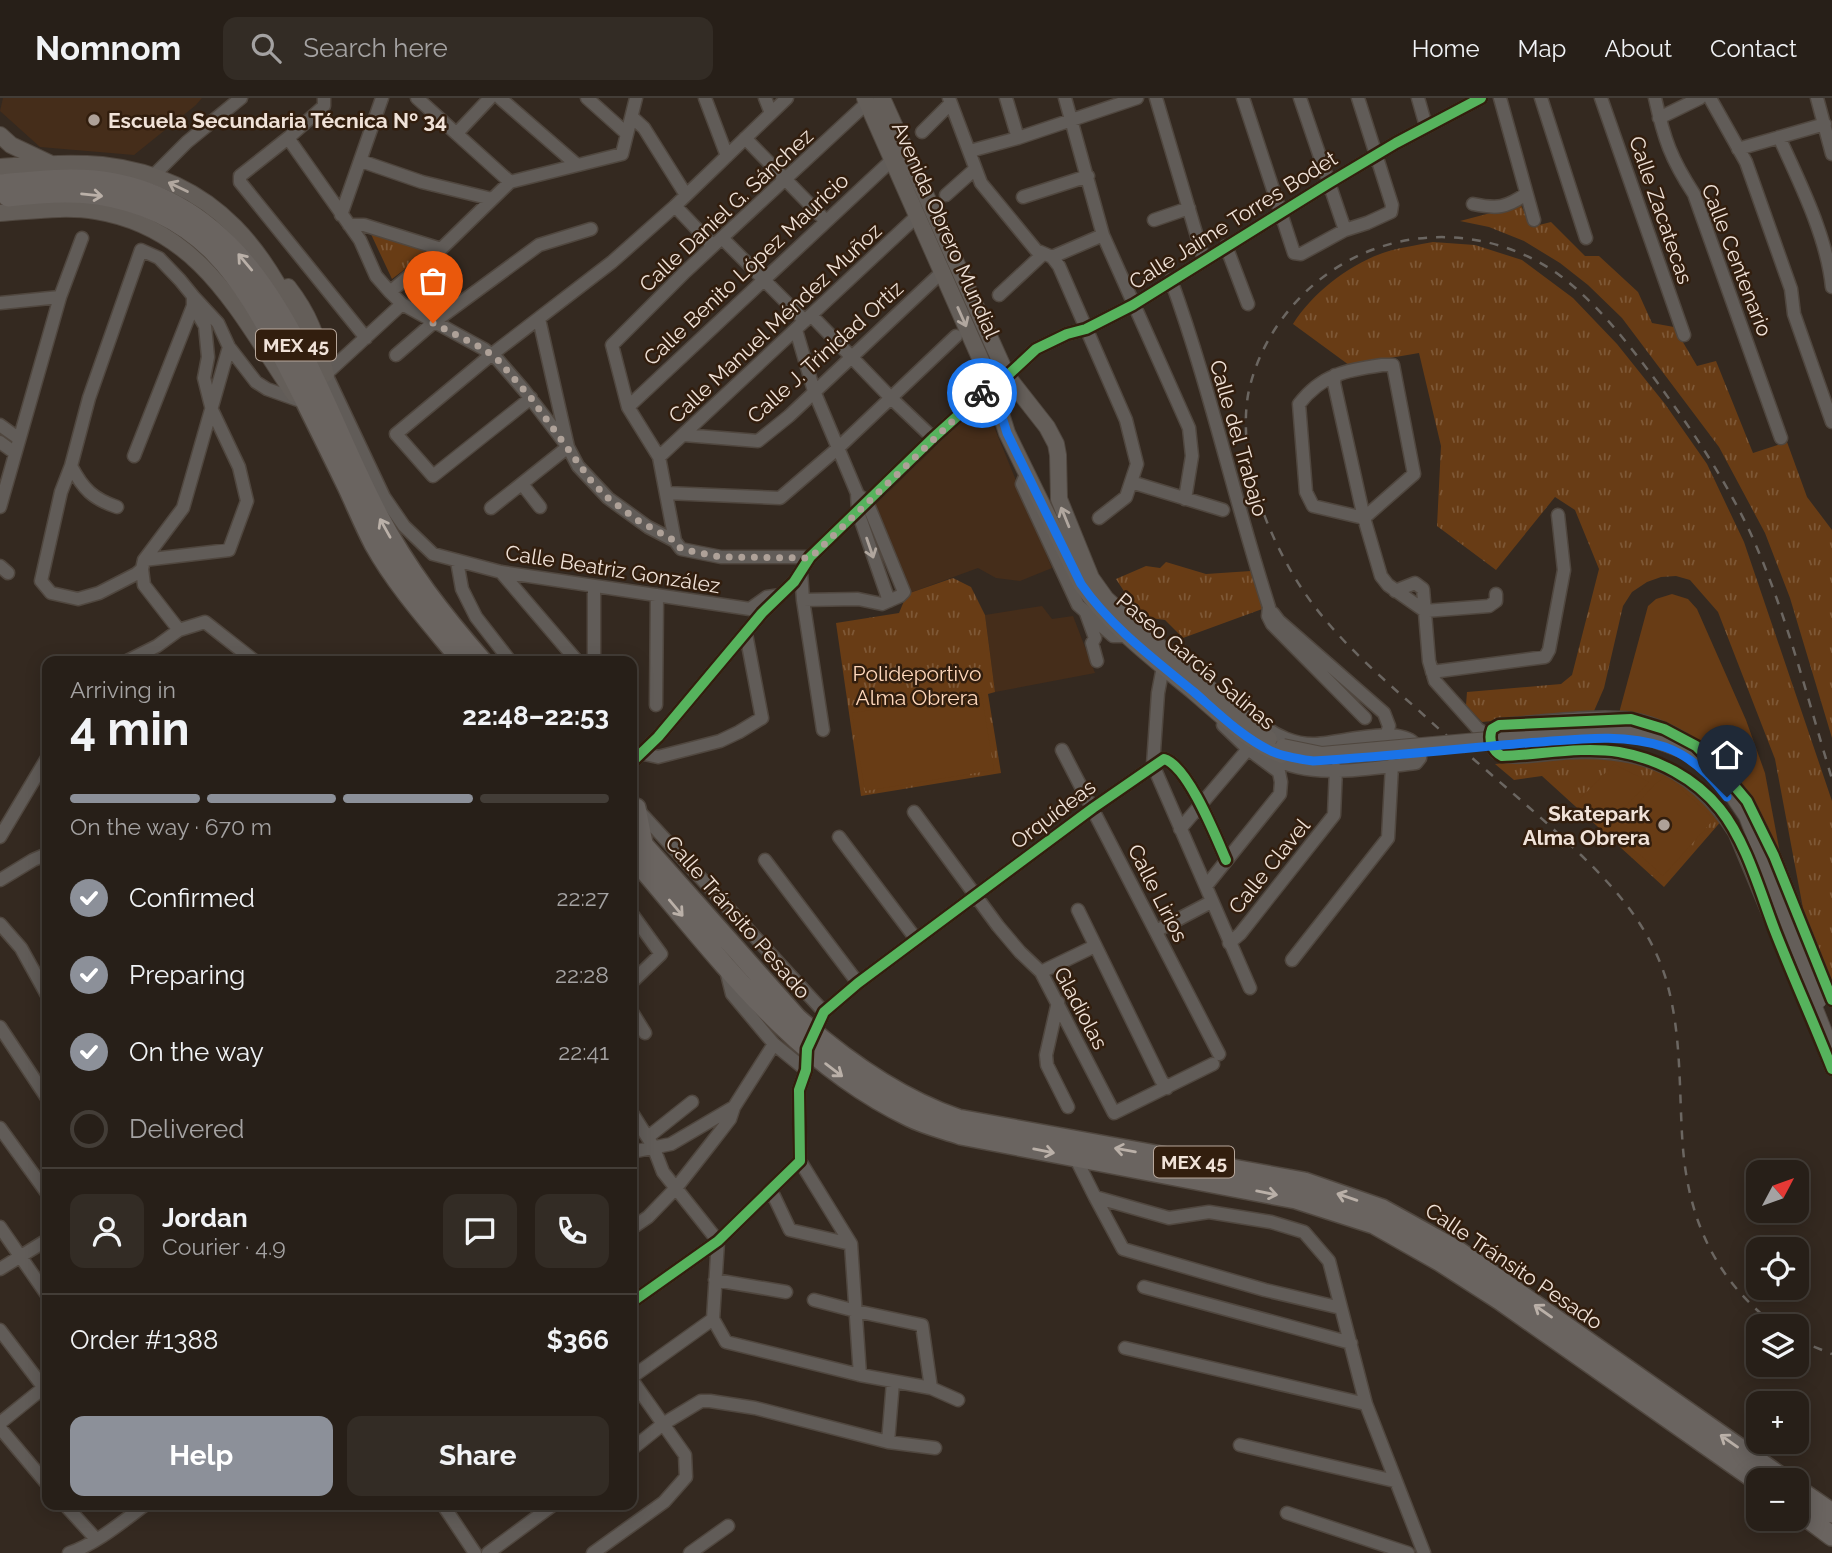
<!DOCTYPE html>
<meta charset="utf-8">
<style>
body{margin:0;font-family:Raleway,sans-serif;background:#332c25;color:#f1f3f6;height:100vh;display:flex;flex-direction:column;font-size:26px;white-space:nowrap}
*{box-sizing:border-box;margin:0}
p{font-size:23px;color:#a4a2a2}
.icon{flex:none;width:38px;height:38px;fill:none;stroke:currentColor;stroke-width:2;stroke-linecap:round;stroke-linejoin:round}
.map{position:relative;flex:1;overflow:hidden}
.panel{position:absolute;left:42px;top:558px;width:595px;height:854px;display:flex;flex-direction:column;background:#271f18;border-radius:14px;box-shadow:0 4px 18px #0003,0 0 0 2px #433d37}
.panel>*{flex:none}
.needle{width:46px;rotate:49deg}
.fabs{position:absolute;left:1746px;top:1062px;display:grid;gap:14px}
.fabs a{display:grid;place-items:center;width:63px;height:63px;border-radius:14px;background:#271f18;box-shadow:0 4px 18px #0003,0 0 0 2px #433d37;font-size:35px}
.pin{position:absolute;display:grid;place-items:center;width:60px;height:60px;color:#fff;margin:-72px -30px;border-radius:50% 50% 50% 0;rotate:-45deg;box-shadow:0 0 7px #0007}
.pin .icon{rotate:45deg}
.courier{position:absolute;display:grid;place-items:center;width:70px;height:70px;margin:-35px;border:5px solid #1a73e8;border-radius:50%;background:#fff;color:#222;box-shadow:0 2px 9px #0007}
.overview em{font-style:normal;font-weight:700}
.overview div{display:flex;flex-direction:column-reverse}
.overview{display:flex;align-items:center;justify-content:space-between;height:119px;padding:0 28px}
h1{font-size:46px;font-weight:700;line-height:52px}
.bar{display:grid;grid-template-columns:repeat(4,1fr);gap:10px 7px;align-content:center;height:84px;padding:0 28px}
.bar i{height:9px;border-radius:5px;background:#433d37}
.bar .selected{background:#8c9099}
.bar p{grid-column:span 4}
.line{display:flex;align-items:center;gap:18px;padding:0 28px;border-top:2px solid #433d37}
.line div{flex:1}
.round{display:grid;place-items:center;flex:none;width:74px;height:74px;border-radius:14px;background:#332c25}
ol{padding:0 28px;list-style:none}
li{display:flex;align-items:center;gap:21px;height:77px}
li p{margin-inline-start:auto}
li .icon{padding:7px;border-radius:50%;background:#8c9099;color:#fff;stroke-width:4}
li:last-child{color:#a4a2a2}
li i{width:38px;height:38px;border:4px solid #433d37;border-radius:50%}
.primary-button{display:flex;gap:14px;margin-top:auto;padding:14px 28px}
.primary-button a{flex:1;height:80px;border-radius:14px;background:#8c9099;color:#fff;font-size:28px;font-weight:700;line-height:80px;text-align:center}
.primary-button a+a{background:#332c25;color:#f1f3f6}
header{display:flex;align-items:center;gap:42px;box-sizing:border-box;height:98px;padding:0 35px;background:#271f18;border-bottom:2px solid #433d37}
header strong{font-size:33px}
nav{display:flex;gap:38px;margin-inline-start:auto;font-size:24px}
.search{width:490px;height:63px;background:#332c25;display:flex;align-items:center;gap:18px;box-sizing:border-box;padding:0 24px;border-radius:14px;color:#a4a2a2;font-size:26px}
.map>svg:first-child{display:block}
.built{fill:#452d1a}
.grass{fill:url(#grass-tufts)}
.pitch{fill:#683c15}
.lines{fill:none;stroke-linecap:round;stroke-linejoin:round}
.street-casing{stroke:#50473f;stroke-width:15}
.secondary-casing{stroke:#50473f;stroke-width:18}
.primary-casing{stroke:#50473f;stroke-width:22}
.street{stroke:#615c58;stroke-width:12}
.secondary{stroke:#645e59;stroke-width:16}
.primary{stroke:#6a6460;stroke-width:19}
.rail{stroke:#6b6661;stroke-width:2.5;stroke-dasharray:9 9;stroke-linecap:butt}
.secondary-bridge-casing{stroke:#50473f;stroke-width:18;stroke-linecap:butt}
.secondary-bridge{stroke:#645e59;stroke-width:16}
.cycleway-casing{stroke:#321e0e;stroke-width:15}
.cycleway{stroke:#56b35d;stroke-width:10}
.oneway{stroke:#b1a79f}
.oneway2{stroke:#bab0a8}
.oneway3{stroke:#b0a69e}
.done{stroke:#aea198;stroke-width:7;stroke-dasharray:0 12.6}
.route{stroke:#1a73e8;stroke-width:9}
.poi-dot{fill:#aea198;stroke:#321e0e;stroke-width:2.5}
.labels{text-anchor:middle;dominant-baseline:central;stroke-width:5;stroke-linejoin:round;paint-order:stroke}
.shield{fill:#321e0e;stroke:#b7a79b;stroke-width:2}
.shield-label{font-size:19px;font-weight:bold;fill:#f0e2d8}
.poi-label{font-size:21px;font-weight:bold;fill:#f0e2d8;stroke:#321e0e;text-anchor:start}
.street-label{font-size:21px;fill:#f0e2d8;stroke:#321e0e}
.park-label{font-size:21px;fill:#ffd8bc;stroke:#321e0e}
</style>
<header>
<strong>Nomnom</strong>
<div class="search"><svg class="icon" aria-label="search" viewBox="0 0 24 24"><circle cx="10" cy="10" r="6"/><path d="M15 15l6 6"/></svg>Search here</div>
<nav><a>Home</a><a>Map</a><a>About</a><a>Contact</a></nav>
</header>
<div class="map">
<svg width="1832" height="1455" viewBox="0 0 1832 1455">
<defs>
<pattern id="grass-tufts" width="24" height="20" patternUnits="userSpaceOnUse" patternTransform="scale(1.75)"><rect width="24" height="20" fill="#683c15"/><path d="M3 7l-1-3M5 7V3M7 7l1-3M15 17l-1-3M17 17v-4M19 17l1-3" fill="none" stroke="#7e5836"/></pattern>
</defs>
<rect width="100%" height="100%" fill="#342920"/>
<path class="built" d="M3,0H202L196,7L134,57L40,49L0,13Z
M983,302L1052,470L1020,483L996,480L978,470L907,496L874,408Z
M1042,508L1052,521L1073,518L1095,575L995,594L985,517Z"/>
<path class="grass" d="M1521,107L1531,129L1551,124L1585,158H1599L1638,194L1652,225L1674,229L1697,268L1716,263L1753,355L1787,344L1807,399L1832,432V640L1790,500L1765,435L1719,349L1622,220L1588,187L1560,165L1524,143L1489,129L1460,123Z
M370,134L427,153L426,155L392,181Z
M1433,144L1475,147L1522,162L1573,200L1617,246L1665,306L1707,366L1744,444L1832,703V888L1805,821L1775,661L1718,514L1690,482L1676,478L1661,479L1647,484L1632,494L1623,508L1604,590L1594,613L1482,624L1466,607L1467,594L1561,586L1572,577L1599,471L1575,412L1555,399L1496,472L1437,428L1441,348L1419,255L1349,267L1293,226C1313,194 1352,164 1389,153C1403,149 1418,147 1433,144Z
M1166,464L1206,476L1251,473L1265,510L1183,540L1165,522L1151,520L1133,507L1116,481L1146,468L1160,470Z
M953,480L971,489L985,517L995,594L988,596L1001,675L861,698L836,525L899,515L907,496Z
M1591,658L1620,659L1672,676L1723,721L1664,789L1542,678L1514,682L1495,666Z"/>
<path class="pitch" d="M1672,496L1688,501L1697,511L1746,622L1765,675L1783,771C1775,753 1770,733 1761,716C1740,672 1693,631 1645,617C1637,614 1627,615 1619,615L1648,508L1656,501Z
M981,594L994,672L865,693L852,615Z
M1614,666L1649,684L1604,731L1577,704Z
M1667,678L1714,721L1663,778L1613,732L1655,686Z"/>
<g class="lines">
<defs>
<path id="street" d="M324,0V8L288,40L240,78V84L366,240
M417,0L510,84
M500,0L577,67
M587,0L626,35
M705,0L727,58
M765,0L771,15
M949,0L981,85L1036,152L1052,159L1059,168L1126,322L1137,366L1126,399L1099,420
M1006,0L1018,40
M1065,0L1103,137L1189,330L1192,358L1185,401
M1156,0L1204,162
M1243,0L1294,155L1301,156L1345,132L1367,125L1391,114L1392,107L1358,0
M1300,0L1345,132
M1418,0L1426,28
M1500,0L1534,122
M1541,0L1586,140
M1601,0L1684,237
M1655,0C1664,41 1671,61 1694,96L1781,340
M1710,0L1746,64L1791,191L1794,216L1832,324
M1817,0L1832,56
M632,19L644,30L686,97
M1659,20L1700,0
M922,34L951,5
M457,35L490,0
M1779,39C1800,85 1827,139 1832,189
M288,40L360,142L376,178L390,194L402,206L484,251L498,262L524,292L568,349L578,368L608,400L648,429L675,443L681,451L721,459H810
M745,40L826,123
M1738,51L1825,26
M970,53L1018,40L1137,0
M361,63L422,84L492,101
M153,78L187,44L241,0
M946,97L974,72
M1023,99L1088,78
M1473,106C1497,111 1506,110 1526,96
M675,108L713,148
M341,117L382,0
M1154,122L1189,110
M349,127H364L441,151
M722,140L805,223
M1226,148L1248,206
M1052,159L1103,137
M1171,182C1210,289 1234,401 1269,509L1268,518L1272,526L1365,620
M390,194L441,151L510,84L622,56L636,0
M999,197L1043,156
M0,205L60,199
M402,206L326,276L384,399L404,428L433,456L501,474L750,511L762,515
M811,217L891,300L933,340
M796,232L814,293L857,395L858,414L889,503
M229,249L256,284L267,291L298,302
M396,257L433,225L539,147L591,131
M1382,267H1393L1414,376L1364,420L1313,408L1306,394L1299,306C1322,276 1347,272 1382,267Z
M1335,277L1334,285L1364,420L1381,478L1388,487L1425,513L1489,508L1496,503V496
M531,300L433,378L396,336L491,257L612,164L675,108L787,0
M628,309L892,62
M0,327L18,340
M684,337L758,343L789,318L942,174
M0,344L15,355
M134,358L193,208
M659,359L916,119
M71,368L61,394L41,483L51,495L78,501L99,495L136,476L142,471L144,462L183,410L229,249L218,225L193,198
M1027,374L1022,386L1078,507L1113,538H1128
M1131,384L1223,412
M522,386L540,409
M666,395L780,400L837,351L956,238
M0,409L60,199L82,140
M117,409C93,401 83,391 71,368L89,300L141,152L159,160L180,182L193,198V208L205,228L208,259L204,280L212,312L239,369L247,403L229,452L144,462
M491,410L568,349L539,221
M675,443L659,359L628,309L612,247L685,174L867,5
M457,463L462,491L476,519L511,564
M0,468L8,475
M142,471L144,487L179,532
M501,474L578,564
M801,474L803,502L823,632
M1395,493L1415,485L1423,491L1429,563L1435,583L1478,631L1489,638
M803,502L858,501L882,506L900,498L904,494L867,404L861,399
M750,511L767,499L781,497
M1086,515L1095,540L1092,545L1097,563
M1273,515L1279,523L1384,615L1389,628L1387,636
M125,564L157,548L179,532L205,524L256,564
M594,564V489
M1163,569L1158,595L1153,667L1250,890
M1432,574L1545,559L1549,552L1564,472L1558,417
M656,607L657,497
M1262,627C1276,638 1295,646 1313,646C1337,646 1396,627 1414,645C1418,648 1418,654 1420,660L1416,665C1371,670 1310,683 1269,658
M1062,652L1219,956
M640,655L658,659L720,643L739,634L762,620L746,536
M1709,661C1688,641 1660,626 1631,621C1595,616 1538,625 1499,627L1492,631L1489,638C1491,644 1493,653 1499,656C1507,661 1537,657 1547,656C1628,647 1689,662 1735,735L1810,915
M632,664L658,639L762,515L794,484L810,459L933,340L992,287L1007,278L1036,251L1067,236L1086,231L1133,207L1329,85L1396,45L1481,0
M1733,686L1747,703L1774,758L1832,902
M640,714L824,914
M914,714L998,828L1020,854L1041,874L1114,1015L1213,966
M1180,731L1248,651
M0,739L47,660
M839,739L916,841
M765,762L858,885
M0,782L33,762L47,756
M1206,788L1280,696L1281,684L1279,674L1248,651L1223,627
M1078,812L1161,982L1167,990
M632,816L661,856L632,884
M0,826L21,850L47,897
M1156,833L1211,804
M1229,845L1240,836L1334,717L1336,671
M1292,862L1388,740L1392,667
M726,872L732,896L774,946L806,972
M1041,874L1095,848
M1058,904L1046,957L1047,967L1068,1009
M632,914L645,935
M0,929L47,1000
M1822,945L1832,971
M632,1015L653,1048L663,1074L718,1143
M0,1030L47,1095
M648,1039L692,1004
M632,1054L671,1046L734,1009
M1075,1059L1095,1099L1169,1120L1209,1114L1271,1124L1304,1134L1329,1163L1366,1306L1424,1455
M800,1063L851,1146L860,1277
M771,1092L790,1132L851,1146
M1095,1099L1123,1151L1265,1192L1341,1210
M0,1129L47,1197
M632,1130L648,1119L676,1090L709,1048L730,1021L734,1009L774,946
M0,1171L47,1142
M715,1182L786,1194
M1144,1189L1351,1245
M814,1202L856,1213L922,1227L931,1290
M632,1204L718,1143L800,1063L799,992L806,972L807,951L824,914L858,885L925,835L1093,710L1164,661C1188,668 1216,739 1226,762
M713,1221L726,1244L860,1277L931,1290L958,1302
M0,1232L47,1294
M1125,1250L1366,1306
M632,1279L713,1221L718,1143
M0,1325L47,1287
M0,1330L47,1386
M888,1344L893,1284
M1240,1347L1395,1383
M632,1351L663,1326L701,1303H710L755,1310L888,1344L935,1350
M65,1407L96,1441
M443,1407L475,1455
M1287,1415L1408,1455
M69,1455C96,1446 122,1424 145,1407
M488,1455L553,1407
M593,1455L664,1404L686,1379L685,1357L632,1282
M690,1455L728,1428"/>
<path id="secondary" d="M865,0L992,287L1007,335L1081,486C1111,529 1154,561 1194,594C1221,617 1248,644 1282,657
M882,0L1007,278L1047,329L1056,346L1058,357L1059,401L1091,480L1106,501L1141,533L1269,641
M0,37L11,47L49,65
M0,69C34,67 68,64 102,67C218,80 270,156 311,256
M0,115C32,113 65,108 96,113C201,130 240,217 294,296
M288,189C312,220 316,239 326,276
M1812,904L1832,954"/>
<path id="primary" d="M0,86C32,83 64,79 95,82C268,101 310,288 378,417C407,472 442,517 483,564
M8,99C38,96 68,93 98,97C202,113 242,179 286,265C307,306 327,347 347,388C356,407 364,427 374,446C398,489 432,526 463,564
M636,710L643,745
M632,734L797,920C845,963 897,1000 958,1021L1304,1084L1382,1111L1458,1153L1785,1382
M632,758C715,854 792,963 910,1019C926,1027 944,1031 961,1037L1296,1101L1374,1126L1441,1164L1500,1202L1759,1384
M1797,1391L1832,1415
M1797,1412L1832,1438"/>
</defs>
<use href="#street" class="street-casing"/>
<use href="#secondary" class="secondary-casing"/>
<use href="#primary" class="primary-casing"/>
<use href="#street" class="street"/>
<use href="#secondary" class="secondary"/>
<use href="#primary" class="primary"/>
<path class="rail" d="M1776,1228C1712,1179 1686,1116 1682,1036C1679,982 1681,930 1665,878C1649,829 1617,792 1581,757C1528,706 1470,660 1416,610C1366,566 1317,523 1286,464C1259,415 1239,352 1248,297C1254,266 1269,236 1289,212C1356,130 1472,116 1558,176C1596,204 1626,243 1654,280C1690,329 1724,379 1750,434C1786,513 1807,599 1832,681
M1797,1242L1832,1256"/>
<defs>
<path id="secondary-bridge" d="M1283,649L1322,657L1500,641L1603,634L1640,636L1689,654L1706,666L1726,687L1747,718L1819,902"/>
</defs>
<use href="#secondary-bridge" class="secondary-bridge-casing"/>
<use href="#secondary-bridge" class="secondary-bridge"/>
<defs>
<path id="cycleway" d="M632,664L658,639L762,515L794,484L810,459L933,340L992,287L1007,278L1036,251L1067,236L1086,231L1133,207L1329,85L1396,45L1481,0
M1832,902L1774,758L1747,703L1726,678L1696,648L1664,631L1631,621L1499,627L1492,631C1488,641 1492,653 1502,658C1540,657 1581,648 1619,654C1658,661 1695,680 1720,711C1746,743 1760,794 1775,833C1793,879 1814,925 1832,971
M632,1204L718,1143L800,1063L799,992L806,972L807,951L824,914L858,885L925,835L1093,710L1164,661C1188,668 1216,739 1226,762"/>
</defs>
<use href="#cycleway" class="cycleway-casing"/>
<use href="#cycleway" class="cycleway"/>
</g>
<defs><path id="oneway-shaft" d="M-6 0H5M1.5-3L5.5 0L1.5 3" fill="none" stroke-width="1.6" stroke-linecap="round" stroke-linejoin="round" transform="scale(1.75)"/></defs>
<g class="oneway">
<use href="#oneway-shaft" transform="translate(178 89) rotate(-154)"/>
<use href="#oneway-shaft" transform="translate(962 219) rotate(66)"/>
<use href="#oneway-shaft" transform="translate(1065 419) rotate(-112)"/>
</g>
<g class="oneway2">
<use href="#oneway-shaft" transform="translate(92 97) rotate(6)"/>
<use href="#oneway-shaft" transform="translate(245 164) rotate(-130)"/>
<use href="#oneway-shaft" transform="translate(385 430) rotate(-119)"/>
<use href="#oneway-shaft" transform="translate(676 810) rotate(50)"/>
<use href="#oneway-shaft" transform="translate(834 972) rotate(37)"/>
<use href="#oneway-shaft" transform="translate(1125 1052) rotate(-170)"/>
<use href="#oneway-shaft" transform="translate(1044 1053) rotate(11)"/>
<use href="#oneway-shaft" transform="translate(1267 1095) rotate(11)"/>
<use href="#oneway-shaft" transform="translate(1347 1099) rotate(-161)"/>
<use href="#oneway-shaft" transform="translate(1543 1213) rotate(-145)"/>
<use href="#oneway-shaft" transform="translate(1729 1343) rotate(-145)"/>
</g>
<use class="oneway3" href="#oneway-shaft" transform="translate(870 450) rotate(71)"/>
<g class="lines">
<path class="done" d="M433,225L484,251L498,262L531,300L592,384L608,400L637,422L675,443L681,451L721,459L810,460L982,295"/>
<path class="route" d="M982,295L992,286L1007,335L1081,486C1111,529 1154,561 1194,594C1218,615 1242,639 1271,653C1284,659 1299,661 1313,663C1385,659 1456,651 1527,645C1573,642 1620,634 1665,649C1691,658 1711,678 1727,699"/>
</g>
<g class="poi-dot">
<circle cx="94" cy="22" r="7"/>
<circle cx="1664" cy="727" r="7"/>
</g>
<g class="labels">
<g class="shield">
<rect x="256" y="231.5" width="80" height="31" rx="5"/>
<rect x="1154" y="1048.5" width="80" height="31" rx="5"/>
</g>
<g class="shield-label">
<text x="296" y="247">MEX 45</text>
<text x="1194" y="1064">MEX 45</text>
</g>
<g class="poi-label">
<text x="108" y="22">Escuela Secundaria Técnica Nº 34</text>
<text x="1650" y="715" text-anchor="end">Skatepark<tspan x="1650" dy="24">Alma Obrera</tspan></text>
</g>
<g class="street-label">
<text transform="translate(726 112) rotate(-43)">Calle Daniel G. Sánchez</text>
<text transform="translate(1661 112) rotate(71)">Calle Zacatecas</text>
<text transform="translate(1233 122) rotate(-32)">Calle Jaime Torres Bodet</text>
<text transform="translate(946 132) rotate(66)">Avenida Obrero Mundial</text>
<text transform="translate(1737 162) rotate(69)">Calle Centenario</text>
<text transform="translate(746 171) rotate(-43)">Calle Benito López Mauricio</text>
<text transform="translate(775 225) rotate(-43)">Calle Manuel Méndez Muñoz</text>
<text transform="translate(825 254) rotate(-42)">Calle J. Trinidad Ortiz</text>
<text transform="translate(1239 340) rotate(74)">Calle del Trabajo</text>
<text transform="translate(613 471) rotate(9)">Calle Beatriz González</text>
<text transform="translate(1196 563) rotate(40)">Paseo García Salinas</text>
<text transform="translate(1053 716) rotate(-37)">Orquídeas</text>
<text transform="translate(1269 768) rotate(-51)">Calle Clavel</text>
<text transform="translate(1158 795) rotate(63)">Calle Lirios</text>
<text transform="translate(738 819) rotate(49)">Calle Tránsito Pesado</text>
<text transform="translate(1081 910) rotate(62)">Gladiolas</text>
<text transform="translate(1514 1168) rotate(34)">Calle Tránsito Pesado</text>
</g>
<g class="park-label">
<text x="917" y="575">Polideportivo<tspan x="917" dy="24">Alma Obrera</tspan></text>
</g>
</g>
</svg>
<div class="fabs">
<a><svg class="needle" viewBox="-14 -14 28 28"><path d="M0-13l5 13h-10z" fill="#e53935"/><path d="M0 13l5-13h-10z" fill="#a4a2a2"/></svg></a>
<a><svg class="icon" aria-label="locate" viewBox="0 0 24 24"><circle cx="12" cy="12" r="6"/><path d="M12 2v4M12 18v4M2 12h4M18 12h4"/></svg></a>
<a><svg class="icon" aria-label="layers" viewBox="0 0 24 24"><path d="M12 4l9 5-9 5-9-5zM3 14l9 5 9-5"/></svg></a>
<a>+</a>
<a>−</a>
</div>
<div class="pin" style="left:433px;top:225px;background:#ea580c"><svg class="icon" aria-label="bag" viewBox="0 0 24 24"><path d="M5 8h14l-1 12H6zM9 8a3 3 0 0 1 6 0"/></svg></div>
<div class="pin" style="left:1727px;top:699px;background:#1f2937"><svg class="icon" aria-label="home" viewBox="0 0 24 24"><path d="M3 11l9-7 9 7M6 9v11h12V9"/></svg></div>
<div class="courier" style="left:982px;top:295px"><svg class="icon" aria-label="bike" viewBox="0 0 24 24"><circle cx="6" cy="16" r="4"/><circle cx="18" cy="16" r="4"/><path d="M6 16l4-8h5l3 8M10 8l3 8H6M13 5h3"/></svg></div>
<section class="panel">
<div class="overview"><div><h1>4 min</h1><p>Arriving in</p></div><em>22:48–22:53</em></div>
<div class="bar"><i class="selected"></i><i class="selected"></i><i class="selected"></i><i></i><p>On the way · 670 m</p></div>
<ol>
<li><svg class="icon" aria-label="check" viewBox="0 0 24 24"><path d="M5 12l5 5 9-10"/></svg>Confirmed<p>22:27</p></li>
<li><svg class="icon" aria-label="check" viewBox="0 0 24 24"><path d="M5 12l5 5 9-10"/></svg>Preparing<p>22:28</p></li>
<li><svg class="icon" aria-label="check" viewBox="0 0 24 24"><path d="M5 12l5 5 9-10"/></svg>On the way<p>22:41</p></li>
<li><i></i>Delivered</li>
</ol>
<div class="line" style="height:126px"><a class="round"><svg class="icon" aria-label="person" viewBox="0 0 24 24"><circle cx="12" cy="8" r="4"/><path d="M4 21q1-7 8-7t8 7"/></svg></a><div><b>Jordan</b><p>Courier · 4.9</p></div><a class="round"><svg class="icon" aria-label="chat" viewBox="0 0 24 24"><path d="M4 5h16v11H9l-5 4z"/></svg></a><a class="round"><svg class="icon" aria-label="phone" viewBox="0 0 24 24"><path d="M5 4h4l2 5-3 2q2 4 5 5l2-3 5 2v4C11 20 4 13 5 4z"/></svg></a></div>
<div class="line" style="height:91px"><div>Order #1388</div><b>$366</b></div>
<div class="primary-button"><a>Help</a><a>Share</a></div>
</section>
</div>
